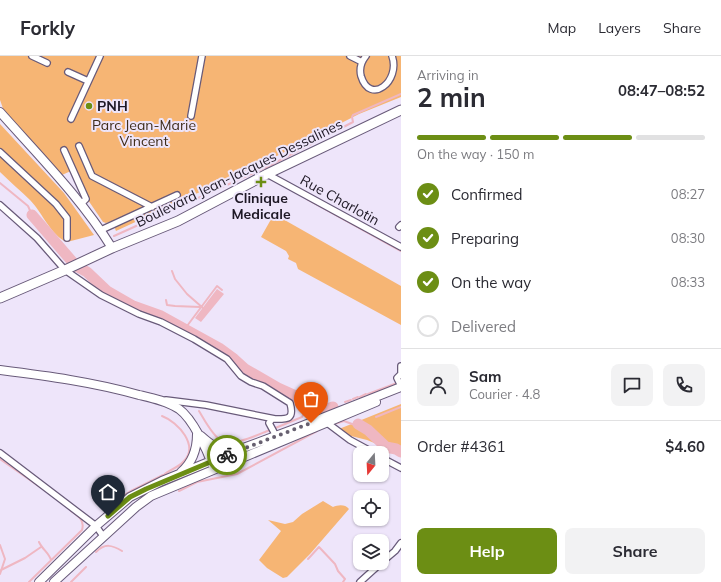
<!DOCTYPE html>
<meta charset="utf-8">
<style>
body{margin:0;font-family:Mulish,sans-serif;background:#f2f2f3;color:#2b2b33;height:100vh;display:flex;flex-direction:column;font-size:15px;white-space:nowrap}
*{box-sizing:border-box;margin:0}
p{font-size:13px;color:#7c7c81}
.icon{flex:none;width:22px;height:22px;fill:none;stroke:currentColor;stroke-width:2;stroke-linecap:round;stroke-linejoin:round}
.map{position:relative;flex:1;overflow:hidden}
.panel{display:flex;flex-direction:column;background:#fff;width:320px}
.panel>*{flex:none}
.needle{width:26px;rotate:198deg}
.tools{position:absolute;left:353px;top:390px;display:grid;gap:8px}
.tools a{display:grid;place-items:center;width:36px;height:36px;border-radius:8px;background:#fff;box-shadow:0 1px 3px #0004;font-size:20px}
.pin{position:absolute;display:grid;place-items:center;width:34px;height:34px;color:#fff;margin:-41px -17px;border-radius:50% 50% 50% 0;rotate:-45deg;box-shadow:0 0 4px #0007}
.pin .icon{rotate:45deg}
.courier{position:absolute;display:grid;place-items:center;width:40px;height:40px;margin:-20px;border:3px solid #6c8e14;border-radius:50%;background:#fff;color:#222;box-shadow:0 1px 5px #0007}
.headline em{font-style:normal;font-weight:700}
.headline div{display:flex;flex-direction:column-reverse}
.headline{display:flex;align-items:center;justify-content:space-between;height:68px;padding:0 16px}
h1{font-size:26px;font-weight:700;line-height:30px}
.bar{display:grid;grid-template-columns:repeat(4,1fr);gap:6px 4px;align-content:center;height:48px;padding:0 16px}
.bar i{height:5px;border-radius:3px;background:#e1e1e2}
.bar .current{background:#6c8e14}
.bar p{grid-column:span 4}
.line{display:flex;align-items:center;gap:10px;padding:0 16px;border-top:1px solid #e1e1e2}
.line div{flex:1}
.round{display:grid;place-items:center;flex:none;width:42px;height:42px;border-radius:8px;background:#f2f2f3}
ol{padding:0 16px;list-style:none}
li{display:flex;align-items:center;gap:12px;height:44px}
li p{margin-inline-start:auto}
li .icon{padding:4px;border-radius:50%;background:#6c8e14;color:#fff;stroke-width:4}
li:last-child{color:#7c7c81}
li i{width:22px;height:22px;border:2px solid #e1e1e2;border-radius:50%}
.button{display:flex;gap:8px;margin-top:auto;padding:8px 16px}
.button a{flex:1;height:46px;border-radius:8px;background:#6c8e14;color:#fff;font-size:16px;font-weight:700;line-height:46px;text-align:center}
.button a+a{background:#f2f2f3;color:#2b2b33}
header{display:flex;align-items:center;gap:24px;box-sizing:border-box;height:56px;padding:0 20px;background:#fff;border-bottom:1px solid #e1e1e2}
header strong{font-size:19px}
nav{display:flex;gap:22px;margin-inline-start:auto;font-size:14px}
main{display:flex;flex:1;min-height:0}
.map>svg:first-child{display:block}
.green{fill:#f6b574}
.water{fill:#efb7c2}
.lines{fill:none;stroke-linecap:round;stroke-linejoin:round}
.stream{stroke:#efb7c2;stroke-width:2}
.river{stroke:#efb7c2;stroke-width:11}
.street-casing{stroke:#685a79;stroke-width:8}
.secondary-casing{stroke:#685a79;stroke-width:10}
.primary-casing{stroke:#685a79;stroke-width:11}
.street{stroke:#fff;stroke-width:5.5}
.secondary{stroke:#fff;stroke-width:8}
.primary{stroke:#fff;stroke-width:9}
.done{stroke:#676070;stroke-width:4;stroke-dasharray:0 7.2}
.route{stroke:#6c8e14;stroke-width:5}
.poi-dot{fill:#6c8e14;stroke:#eee5fa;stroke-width:1.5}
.labels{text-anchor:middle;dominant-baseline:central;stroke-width:4;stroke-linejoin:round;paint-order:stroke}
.poi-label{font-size:14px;font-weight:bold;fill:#1e1825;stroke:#eee5fa;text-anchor:start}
.park-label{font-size:14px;fill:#3e2c1a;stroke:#eee5fa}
.street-label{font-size:14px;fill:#1e1825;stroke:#eee5fa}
</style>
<header>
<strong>Forkly</strong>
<nav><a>Map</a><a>Layers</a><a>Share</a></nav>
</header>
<main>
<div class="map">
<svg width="401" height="526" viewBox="0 0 401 526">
<rect width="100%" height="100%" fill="#eee5fa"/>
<path class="green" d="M0,0H401V41L359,58L269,104L116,175L112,165L106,167L103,166L88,144L73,114L62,119L5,58L0,44Z
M0,68L64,137L94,179L67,186C51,180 42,156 30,144C21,135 10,126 0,116Z
M274,158L401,230V269L298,213L296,207L288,203L289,200L286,195L261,181Z
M401,348V398L367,384L351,380L339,373Z
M323,445L333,451C338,449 345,448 349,453L310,498L287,521L283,522L267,512L259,504L281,475L268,464L285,468L293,466L302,458Z"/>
<path class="water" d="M217,233L224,238L201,266L195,262Z"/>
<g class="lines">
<path class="stream" d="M0,127L28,150L32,159
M307,143L401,195
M114,180L269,110L353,66L352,61L353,59L401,38
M172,215L175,223L187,238L203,252
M166,244L167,249L175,250L200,251
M187,275V270L217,230L222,234
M368,338L397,327
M360,341L366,338
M353,343L358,341
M345,346L351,344
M199,355C204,363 213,381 222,385C233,391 259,378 270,374
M162,360C178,366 200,390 183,406C178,412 168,414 163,420
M376,361L401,351
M334,368L344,365L368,374
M273,373L302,361L308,350
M0,403L40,431
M179,435L197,426L237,418L317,375
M106,451L129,436L163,419
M39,486C42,493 49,497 51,504
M0,489L5,503L0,518
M96,496C105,487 112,489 122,495
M308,503L319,491L335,508L338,515L345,523L343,526
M1,514L25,502L41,491
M29,526L82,474C85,464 78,460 71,455
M71,526L86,511"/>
<path class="river" d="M32,159L76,210L87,216L107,235L133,250L161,260L219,292L234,303L245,313L278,332L298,341L308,350L323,355
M319,354H325L333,351
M358,368L368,374L386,391L396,393L401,396"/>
<defs>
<path id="street" d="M32,0L47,7
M350,0L362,6
M366,0C361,6 359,12 361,20C370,50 401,25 392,0
M68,16L88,25
M191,60L202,0
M71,63L100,0
M79,90L92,120L152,151
M64,94L86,143L81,148
M0,96L56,148L67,162V182
M267,118L401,191
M0,149L37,182L65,214L101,239L139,258L161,266L194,283L227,303L241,320L251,326L263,330L290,347C295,365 286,363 272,363L269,367L276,380
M399,171L401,169
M101,174L177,139
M401,310V318L397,322L401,330
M166,344L206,349L275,363
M326,366L350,384L374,397
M0,397L96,470L103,480
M382,402L401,412
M382,506L395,495L401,487
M360,526L381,507"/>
<path id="secondary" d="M0,56C39,100 81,142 112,192
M0,314C47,320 93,326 139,339C152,342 167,345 179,353C193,363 207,394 213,410
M201,380C211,389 219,395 233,394
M181,416C193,406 197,393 197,378
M39,526L96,470L130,441L162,425L246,391L297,372L401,331
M54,526L136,451L151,440L376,346"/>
<path id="primary" d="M0,242L65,214L112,192L178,165L267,118L401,54"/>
</defs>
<use href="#street" class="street-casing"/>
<use href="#secondary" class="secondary-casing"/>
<use href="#primary" class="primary-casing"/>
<use href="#street" class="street"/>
<use href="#secondary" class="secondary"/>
<use href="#primary" class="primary"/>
</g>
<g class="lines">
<path class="done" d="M227,399L311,367"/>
<path class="route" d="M108,460L130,441L146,433L227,399"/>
</g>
<g class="poi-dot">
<circle cx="89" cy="50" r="4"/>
<path d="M259 120h4v4h4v4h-4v4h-4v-4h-4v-4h4z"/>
</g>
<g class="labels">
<g class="poi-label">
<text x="97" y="50">PNH</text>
<text x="261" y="142" text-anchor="middle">Clinique<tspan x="261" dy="16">Medicale</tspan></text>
</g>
<g class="park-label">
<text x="144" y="69">Parc Jean-Marie<tspan x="144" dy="16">Vincent</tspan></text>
</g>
<g class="street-label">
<text transform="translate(239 117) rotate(-26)">Boulevard Jean-Jacques Dessalines</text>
<text transform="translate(340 144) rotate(29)">Rue Charlotin</text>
</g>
</g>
</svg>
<div class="tools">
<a><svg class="needle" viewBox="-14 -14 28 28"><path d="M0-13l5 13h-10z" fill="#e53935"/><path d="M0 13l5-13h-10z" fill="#7c7c81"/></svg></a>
<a><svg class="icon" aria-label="locate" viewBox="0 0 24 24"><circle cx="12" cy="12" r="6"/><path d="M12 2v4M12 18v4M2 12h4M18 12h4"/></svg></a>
<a><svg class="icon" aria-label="layers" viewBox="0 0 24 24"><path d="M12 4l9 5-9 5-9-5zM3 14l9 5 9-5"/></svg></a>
</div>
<div class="pin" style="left:311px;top:367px;background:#ea580c"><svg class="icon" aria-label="bag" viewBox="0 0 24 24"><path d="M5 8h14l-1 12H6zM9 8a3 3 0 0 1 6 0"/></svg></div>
<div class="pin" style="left:108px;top:460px;background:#1f2937"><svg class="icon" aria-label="home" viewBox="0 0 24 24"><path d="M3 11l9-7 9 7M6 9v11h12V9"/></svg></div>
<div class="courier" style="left:227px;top:399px"><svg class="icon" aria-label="bike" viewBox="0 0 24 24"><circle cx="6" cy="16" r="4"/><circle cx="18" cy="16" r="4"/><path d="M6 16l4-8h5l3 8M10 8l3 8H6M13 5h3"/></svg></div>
</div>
<section class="panel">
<div class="headline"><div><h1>2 min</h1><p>Arriving in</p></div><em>08:47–08:52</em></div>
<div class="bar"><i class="current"></i><i class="current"></i><i class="current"></i><i></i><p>On the way · 150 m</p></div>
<ol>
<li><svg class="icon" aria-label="check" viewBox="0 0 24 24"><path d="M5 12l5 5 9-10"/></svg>Confirmed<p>08:27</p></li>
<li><svg class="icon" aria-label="check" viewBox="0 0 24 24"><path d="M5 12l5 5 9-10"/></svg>Preparing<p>08:30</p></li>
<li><svg class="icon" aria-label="check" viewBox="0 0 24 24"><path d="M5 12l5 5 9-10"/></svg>On the way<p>08:33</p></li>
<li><i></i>Delivered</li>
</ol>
<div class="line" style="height:72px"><a class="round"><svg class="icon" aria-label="person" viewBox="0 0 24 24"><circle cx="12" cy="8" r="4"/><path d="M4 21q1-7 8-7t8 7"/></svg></a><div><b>Sam</b><p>Courier · 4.8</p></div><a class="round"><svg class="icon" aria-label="chat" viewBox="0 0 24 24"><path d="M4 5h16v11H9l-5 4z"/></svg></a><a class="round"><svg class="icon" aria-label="phone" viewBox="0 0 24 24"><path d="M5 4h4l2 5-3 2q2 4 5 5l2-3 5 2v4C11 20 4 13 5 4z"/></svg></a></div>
<div class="line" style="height:52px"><div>Order #4361</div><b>$4.60</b></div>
<div class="button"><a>Help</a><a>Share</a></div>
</section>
</main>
